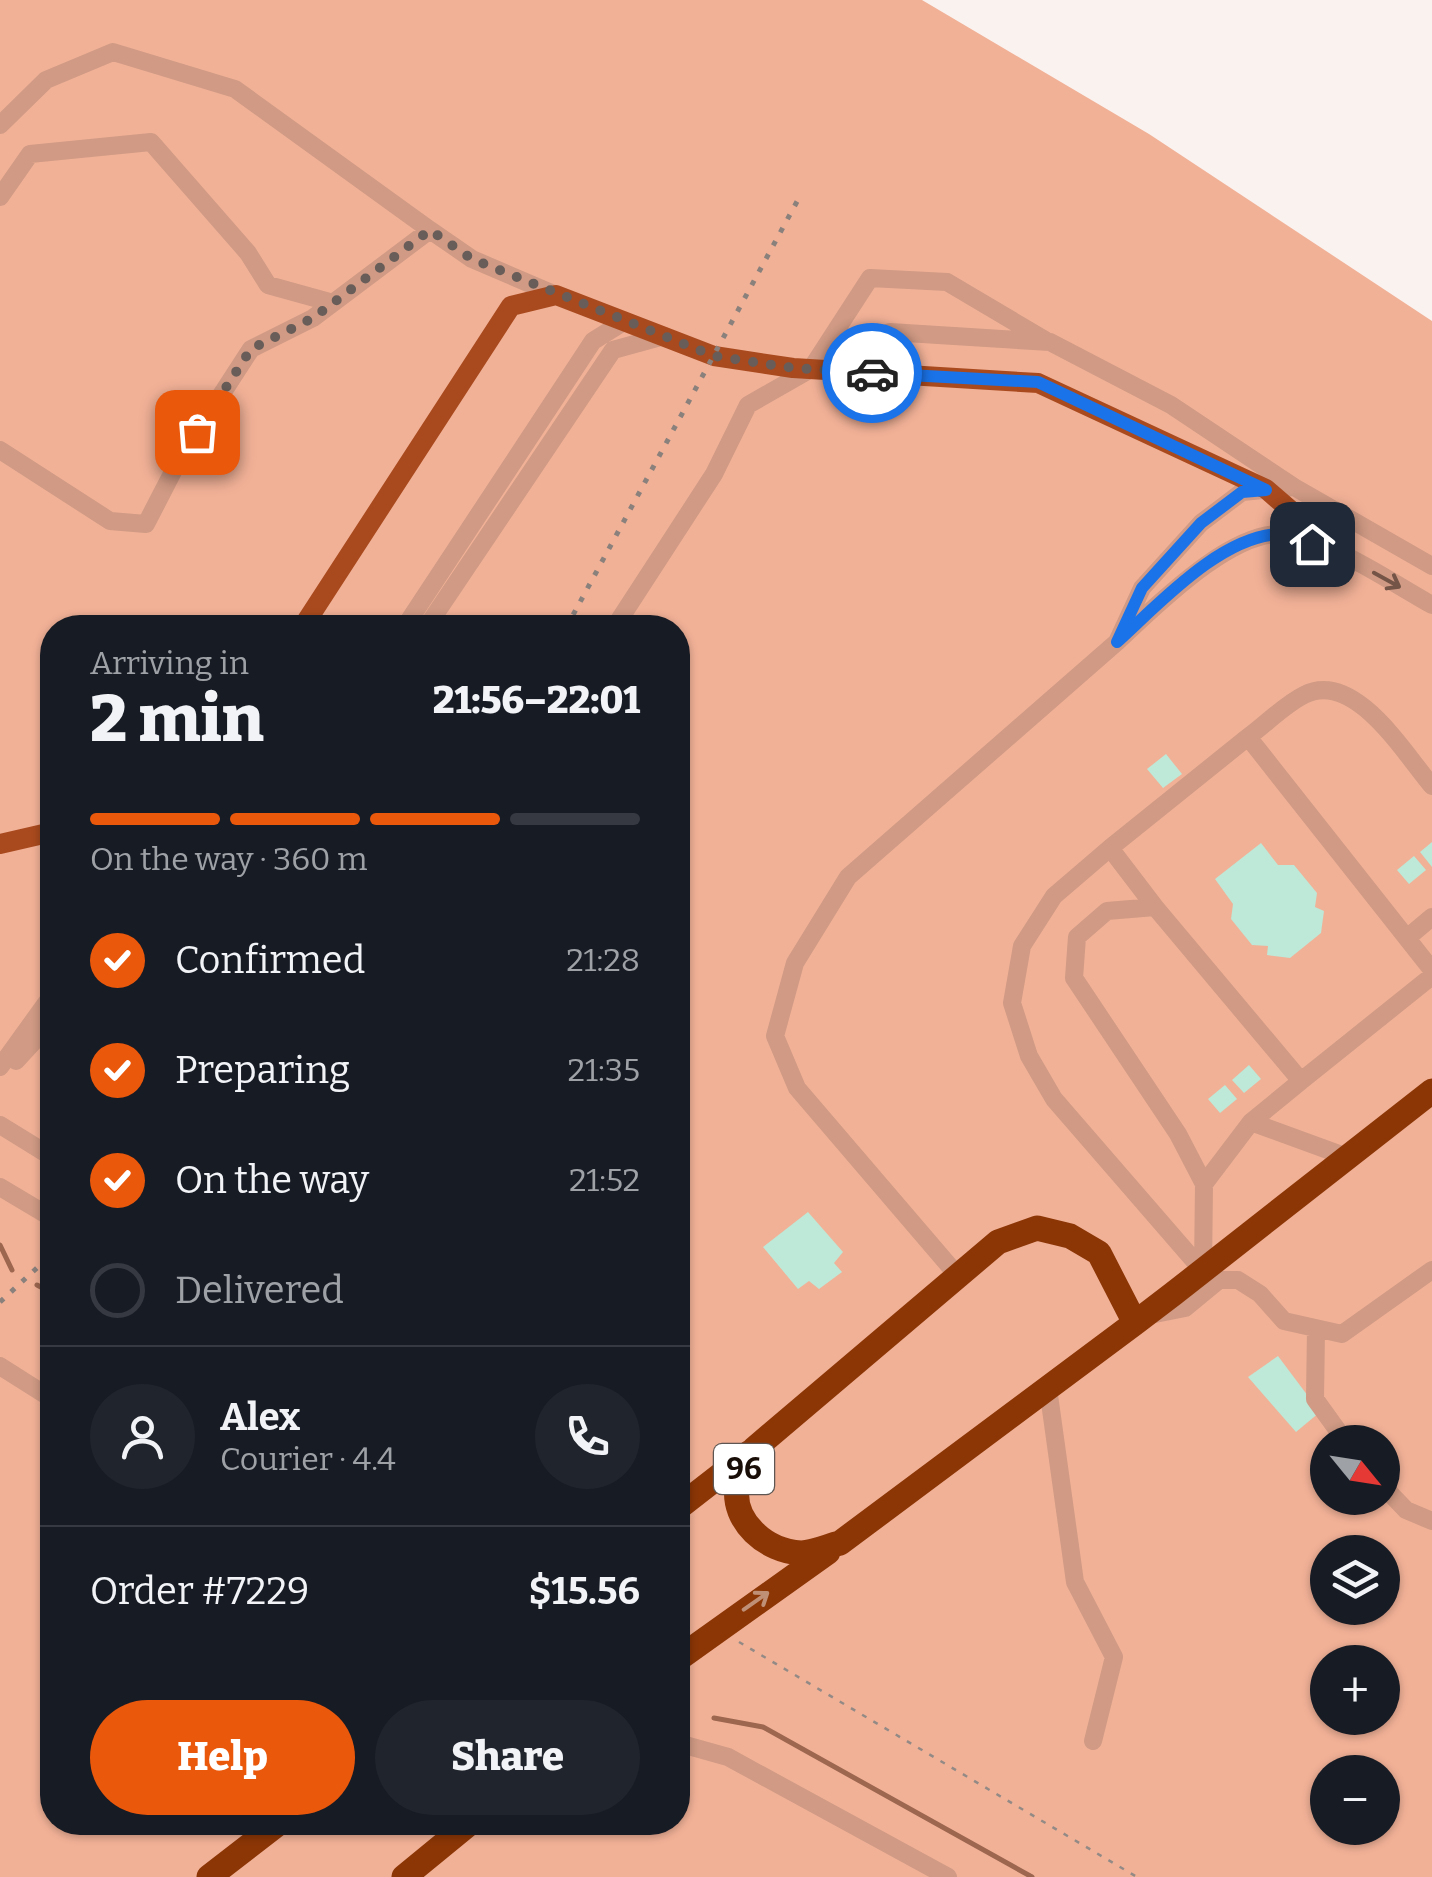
<!DOCTYPE html>
<meta charset="utf-8">
<style>
body{margin:0;font-family:Bitter,serif;background:#20242c;color:#f1f3f6;height:100vh;display:flex;flex-direction:column;font-size:38px;white-space:nowrap}
*{box-sizing:border-box;margin:0}
p{font-size:32px;color:#9ea1a6}
.icon{flex:none;width:55px;height:55px;fill:none;stroke:currentColor;stroke-width:2;stroke-linecap:round;stroke-linejoin:round}
.map{position:relative;flex:1;overflow:hidden}
.details{position:absolute;left:40px;top:615px;width:650px;height:1220px;display:flex;flex-direction:column;background:#171b24;border-radius:40px;box-shadow:0 2px 8px #0004}
.details>*{flex:none}
.needle{width:65px;rotate:120deg}
.buttons{position:absolute;left:1310px;top:1425px;display:grid;gap:20px}
.buttons a{display:grid;place-items:center;width:90px;height:90px;border-radius:50%;background:#171b24;box-shadow:0 2px 8px #0004;font-size:50px}
.pin{position:absolute;display:grid;place-items:center;width:85px;height:85px;color:#fff;margin:-42px;border-radius:20px;box-shadow:0 5px 15px #0006}
.courier{position:absolute;display:grid;place-items:center;width:100px;height:100px;margin:-50px;border:8px solid #1a73e8;border-radius:50%;background:#fff;color:#222;box-shadow:0 2px 12px #0007}
.overview em{font-style:normal;font-weight:800}
.overview div{display:flex;flex-direction:column-reverse}
.overview{display:flex;align-items:center;justify-content:space-between;height:170px;padding:0 50px}
h1{font-size:65px;font-weight:800;line-height:75px}
.bar{display:grid;grid-template-columns:repeat(4,1fr);gap:15px 10px;align-content:center;height:120px;padding:0 50px}
.bar i{height:12px;border-radius:8px;background:#363941}
.bar .selected{background:#ea580c}
.bar p{grid-column:span 4}
.line{display:flex;align-items:center;gap:25px;padding:0 50px;border-top:2px solid #363941}
.line div{flex:1}
.round{display:grid;place-items:center;flex:none;width:105px;height:105px;border-radius:52px;background:#20242c}
ol{padding:0 50px;list-style:none}
li{display:flex;align-items:center;gap:30px;height:110px}
li p{margin-inline-start:auto}
li .icon{padding:10px;border-radius:50%;background:#ea580c;color:#fff;stroke-width:4}
li:last-child{color:#9ea1a6}
li i{width:55px;height:55px;border:5px solid #363941;border-radius:50%}
.action{display:flex;gap:20px;margin-top:auto;padding:20px 50px}
.action a{flex:1;height:115px;border-radius:60px;background:#ea580c;color:#fff;font-size:40px;font-weight:800;line-height:115px;text-align:center}
.action a+a{background:#20242c;color:#f1f3f6}
.map>svg:first-child{display:block}
.green{fill:#f1b197;fill-rule:evenodd}
.lines{fill:none;stroke-linecap:round;stroke-linejoin:round}
.stream{stroke:#9d664f;stroke-width:5}
.building{fill:#bee8d7}
.path{stroke:#938a86;stroke-width:2.5;stroke-dasharray:5 8;stroke-linecap:butt}
.minor{stroke:#d09a84;stroke-width:18}
.major{stroke:#a94a1e;stroke-width:20}
.highway{stroke:#8c3606;stroke-width:25}
.rail{stroke:#8a807c;stroke-width:5;stroke-dasharray:5 10;stroke-linecap:butt}
.oneway{stroke:#745446}
.oneway2{stroke:#c09076}
.done{stroke:#685d59;stroke-width:10;stroke-dasharray:0 18}
.route{stroke:#1a73e8;stroke-width:12}
.labels{text-anchor:middle;dominant-baseline:central;stroke-width:8;stroke-linejoin:round;paint-order:stroke}
.shield{fill:#fff;stroke:#5e5652;stroke-width:2.5}
.shield-label{font-size:30px;font-weight:bold;fill:#190d08}
</style>
<div class="map">
<svg width="1432" height="1877" viewBox="0 0 1432 1877">
<rect width="100%" height="100%" fill="#faf2ef"/>
<path class="green" d="M0,0H922L1149,134L1432,321V1877H0ZM52,628H678V1822H52ZM1328,1442H1382V1498H1328ZM1328,1552H1382V1608H1328ZM1328,1662H1382V1718H1328ZM1328,1772H1382V1828H1328Z"/>
<g class="lines">
<path class="stream" d="M0,1245L12,1270
M37,1285L52,1293
M714,1718L763,1727L1032,1877"/>
</g>
<path class="building" d="M1166,754L1182,774L1163,788L1147,769Z
M1432,842V867L1420,852Z
M1261,843L1278,865H1294L1317,893L1315,907L1324,911L1321,933L1290,958L1267,955L1268,946L1252,945L1231,919L1233,904L1215,879Z
M1414,856L1426,870L1409,884L1397,870Z
M1249,1065L1261,1079L1244,1093L1232,1080Z
M1225,1085L1237,1099L1220,1113L1208,1099Z
M808,1212L843,1252L834,1263L842,1272L819,1289L809,1281L798,1289L763,1247Z
M1278,1356L1320,1412L1296,1432L1248,1377Z"/>
<g class="lines">
<path class="path" d="M739,1642L1137,1877"/>
<path class="minor" d="M0,125L46,80L113,52L235,89L430,230
M0,197L30,154L151,142L248,253L268,285L333,303
M811,369L870,278L947,282L1045,340
M0,450L110,521L146,524L179,460L251,349L313,318L430,230L472,259L556,295
M1432,566L1294,487L1242,492L1201,523L1142,588L1117,642C1153,609 1235,525 1287,535C1339,545 1387,580 1432,605
M404,628L593,341L625,321
M426,628L613,350L664,336
M614,628L714,474L748,405L811,369L890,332L1050,342L1171,405L1294,487
M1248,737C1266,724 1284,705 1304,695C1354,669 1404,753 1432,786
M1110,848L1054,896L1022,946L1012,1003L1029,1056L1054,1099L1203,1271
M1155,907L1110,848L1248,737L1432,970
M1407,938L1432,917
M16,1061L52,1022
M0,1067L52,995
M1301,1081L1432,976
M1251,1122L1347,1157
M0,1125L52,1157
M0,1187L52,1218
M1203,1271L1204,1184L1178,1134L1074,978L1077,937L1107,911L1155,907L1301,1081L1251,1122L1204,1184
M958,1276L797,1088L775,1036L795,963L848,877L1117,642
M1150,1315L1185,1308L1219,1280H1238L1260,1294L1284,1321L1342,1334L1432,1270
M1316,1329L1315,1399L1346,1442
M0,1366L52,1399
M1048,1388L1075,1582L1114,1657L1093,1741
M1382,1485L1406,1510L1432,1521
M678,1743L728,1757L948,1877"/>
<path class="major" d="M302,628L511,306L556,295L714,356L793,368L1038,383L1266,489L1340,553
M0,844L52,832"/>
<path class="highway" d="M1135,1323L1099,1253L1070,1236L1037,1228L998,1242L754,1449C749,1460 739,1474 737,1486C732,1522 766,1551 801,1553C813,1553 828,1546 840,1543L1135,1323L1173,1294L1432,1091
M678,1508L750,1452
M678,1659L828,1552
M209,1877L280,1822
M404,1877L471,1822"/>
<path class="rail" d="M566,628L800,196
M0,1302L52,1254"/>
</g>
<defs><path id="oneway-shaft" d="M-6 0H5M1.5-3L5.5 0L1.5 3" fill="none" stroke-width="1.6" stroke-linecap="round" stroke-linejoin="round" transform="scale(2.5)"/></defs>
<use class="oneway" href="#oneway-shaft" transform="translate(1387 580) rotate(29)"/>
<use class="oneway2" href="#oneway-shaft" transform="translate(756 1601) rotate(-35)"/>
<g class="lines">
<path class="done" d="M197,432L251,349L313,318L430,230L472,259L714,356L793,368L872,373"/>
<path class="route" d="M872,373L1038,382L1266,490L1242,492L1201,523L1142,588L1117,642C1158,605 1223,533 1283,534C1292,534 1303,541 1312,544"/>
</g>
<g class="labels">
<rect class="shield" x="714" y="1444" width="60" height="50" rx="8"/>
<g class="shield-label">
<text x="744" y="1469">96</text>
</g>
</g>
</svg>
<div class="buttons">
<a><svg class="needle" viewBox="-14 -14 28 28"><path d="M0-13l5 13h-10z" fill="#e53935"/><path d="M0 13l5-13h-10z" fill="#9ea1a6"/></svg></a>
<a><svg class="icon" aria-label="layers" viewBox="0 0 24 24"><path d="M12 4l9 5-9 5-9-5zM3 14l9 5 9-5"/></svg></a>
<a>+</a>
<a>−</a>
</div>
<div class="pin" style="left:197px;top:432px;background:#ea580c"><svg class="icon" aria-label="bag" viewBox="0 0 24 24"><path d="M5 8h14l-1 12H6zM9 8a3 3 0 0 1 6 0"/></svg></div>
<div class="pin" style="left:1312px;top:544px;background:#1f2937"><svg class="icon" aria-label="home" viewBox="0 0 24 24"><path d="M3 11l9-7 9 7M6 9v11h12V9"/></svg></div>
<div class="courier" style="left:872px;top:373px"><svg class="icon" aria-label="car" viewBox="0 0 24 24"><path d="M5 17H2v-5l4-1 3-4h7l3 4 3 1v5h-3M9 17h6M6 11h13"/><circle cx="7" cy="17" r="2"/><circle cx="17" cy="17" r="2"/></svg></div>
<section class="details">
<div class="overview"><div><h1>2 min</h1><p>Arriving in</p></div><em>21:56–22:01</em></div>
<div class="bar"><i class="selected"></i><i class="selected"></i><i class="selected"></i><i></i><p>On the way · 360 m</p></div>
<ol>
<li><svg class="icon" aria-label="check" viewBox="0 0 24 24"><path d="M5 12l5 5 9-10"/></svg>Confirmed<p>21:28</p></li>
<li><svg class="icon" aria-label="check" viewBox="0 0 24 24"><path d="M5 12l5 5 9-10"/></svg>Preparing<p>21:35</p></li>
<li><svg class="icon" aria-label="check" viewBox="0 0 24 24"><path d="M5 12l5 5 9-10"/></svg>On the way<p>21:52</p></li>
<li><i></i>Delivered</li>
</ol>
<div class="line" style="height:180px"><a class="round"><svg class="icon" aria-label="person" viewBox="0 0 24 24"><circle cx="12" cy="8" r="4"/><path d="M4 21q1-7 8-7t8 7"/></svg></a><div><b>Alex</b><p>Courier · 4.4</p></div><a class="round"><svg class="icon" aria-label="phone" viewBox="0 0 24 24"><path d="M5 4h4l2 5-3 2q2 4 5 5l2-3 5 2v4C11 20 4 13 5 4z"/></svg></a></div>
<div class="line" style="height:130px"><div>Order #7229</div><b>$15.56</b></div>
<div class="action"><a>Help</a><a>Share</a></div>
</section>
</div>
